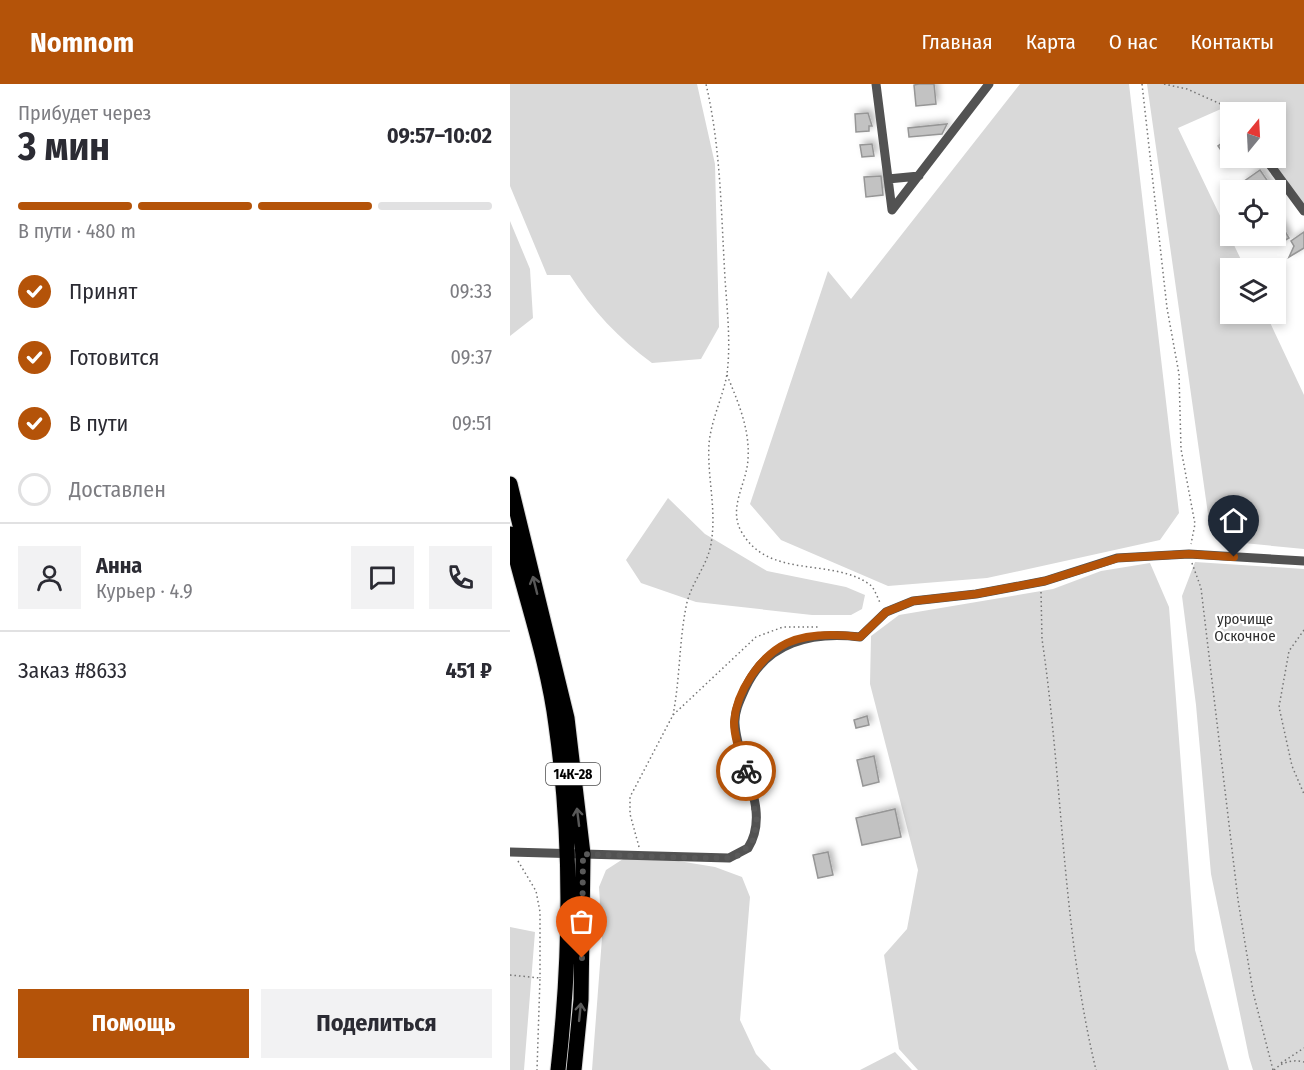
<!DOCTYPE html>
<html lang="ru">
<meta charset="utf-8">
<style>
body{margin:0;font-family:"Fira Sans Condensed",sans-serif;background:#f2f2f3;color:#2b2b33;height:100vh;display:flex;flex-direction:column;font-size:22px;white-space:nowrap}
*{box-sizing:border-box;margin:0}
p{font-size:20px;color:#7c7c81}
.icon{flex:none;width:33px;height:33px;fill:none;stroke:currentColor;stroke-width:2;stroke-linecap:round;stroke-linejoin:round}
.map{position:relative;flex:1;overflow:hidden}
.details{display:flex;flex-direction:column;background:#fff;width:510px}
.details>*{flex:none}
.needle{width:39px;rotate:18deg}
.tools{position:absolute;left:710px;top:18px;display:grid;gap:12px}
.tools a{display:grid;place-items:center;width:66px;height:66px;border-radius:0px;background:#fff;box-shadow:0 3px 9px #0003;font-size:30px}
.pin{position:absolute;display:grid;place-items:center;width:51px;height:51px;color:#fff;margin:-62px -26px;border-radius:50% 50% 50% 0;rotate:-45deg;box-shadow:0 0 6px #0007}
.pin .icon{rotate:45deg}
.courier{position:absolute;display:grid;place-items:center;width:60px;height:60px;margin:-30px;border:4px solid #b45309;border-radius:50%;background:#fff;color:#222;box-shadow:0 2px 8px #0007}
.summary em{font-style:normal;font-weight:700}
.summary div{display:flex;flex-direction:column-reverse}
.summary{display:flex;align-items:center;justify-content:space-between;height:102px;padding:0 18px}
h1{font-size:39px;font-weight:700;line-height:45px}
.bar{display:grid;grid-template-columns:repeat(4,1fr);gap:9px 6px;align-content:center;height:72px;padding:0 18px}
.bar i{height:8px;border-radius:4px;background:#e1e1e2}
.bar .selected{background:#b45309}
.bar p{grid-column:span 4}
.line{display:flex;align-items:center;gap:15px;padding:0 18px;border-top:2px solid #e1e1e2}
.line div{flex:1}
.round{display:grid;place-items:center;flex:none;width:63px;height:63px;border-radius:0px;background:#f2f2f3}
ol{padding:0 18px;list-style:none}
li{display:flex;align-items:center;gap:18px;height:66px}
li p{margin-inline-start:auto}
li .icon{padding:6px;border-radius:50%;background:#b45309;color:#fff;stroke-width:4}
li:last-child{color:#7c7c81}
li i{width:33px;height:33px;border:3px solid #e1e1e2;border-radius:50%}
.button{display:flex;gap:12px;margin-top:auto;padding:12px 18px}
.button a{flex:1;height:69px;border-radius:0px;background:#b45309;color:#fff;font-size:24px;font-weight:700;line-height:69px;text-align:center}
.button a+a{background:#f2f2f3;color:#2b2b33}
header{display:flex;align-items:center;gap:36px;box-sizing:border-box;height:84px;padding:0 30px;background:#b45309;color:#fff}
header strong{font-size:28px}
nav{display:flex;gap:33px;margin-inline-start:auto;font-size:21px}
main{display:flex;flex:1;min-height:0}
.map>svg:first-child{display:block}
.green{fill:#d9d9d9}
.building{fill:#c2c2c2;stroke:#969696;stroke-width:1.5;filter:url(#shadow)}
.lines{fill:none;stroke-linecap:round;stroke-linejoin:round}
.primary-casing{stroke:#dbdbdb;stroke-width:17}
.path{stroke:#747474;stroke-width:1.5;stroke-dasharray:1.5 3;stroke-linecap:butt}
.street{stroke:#525252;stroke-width:9}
.primary{stroke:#000;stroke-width:15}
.oneway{stroke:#595959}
.done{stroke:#595959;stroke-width:6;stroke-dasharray:0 10.8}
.route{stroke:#b45309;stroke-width:8}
.labels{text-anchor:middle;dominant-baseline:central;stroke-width:4.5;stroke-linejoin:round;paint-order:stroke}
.shield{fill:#fff;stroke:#4c4c4c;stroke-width:1.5}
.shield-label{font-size:14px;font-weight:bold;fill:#000}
.park-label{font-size:15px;fill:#303030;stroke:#fff}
</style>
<header>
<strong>Nomnom</strong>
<nav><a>Главная</a><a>Карта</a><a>О нас</a><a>Контакты</a></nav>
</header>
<main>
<section class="details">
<div class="summary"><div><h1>3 мин</h1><p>Прибудет через</p></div><em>09:57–10:02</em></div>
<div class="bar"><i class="selected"></i><i class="selected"></i><i class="selected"></i><i></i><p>В пути · 480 m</p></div>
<ol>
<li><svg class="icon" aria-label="check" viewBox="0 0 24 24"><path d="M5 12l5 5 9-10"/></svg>Принят<p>09:33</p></li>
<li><svg class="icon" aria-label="check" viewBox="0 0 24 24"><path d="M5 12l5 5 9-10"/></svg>Готовится<p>09:37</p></li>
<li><svg class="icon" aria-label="check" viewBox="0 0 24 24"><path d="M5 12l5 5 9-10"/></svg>В пути<p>09:51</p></li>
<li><i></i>Доставлен</li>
</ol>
<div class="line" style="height:108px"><a class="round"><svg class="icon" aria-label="person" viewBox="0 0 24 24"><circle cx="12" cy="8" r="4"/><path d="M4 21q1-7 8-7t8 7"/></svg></a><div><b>Анна</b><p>Курьер · 4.9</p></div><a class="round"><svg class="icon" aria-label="chat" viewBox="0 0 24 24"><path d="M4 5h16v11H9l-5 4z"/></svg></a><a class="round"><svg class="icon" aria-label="phone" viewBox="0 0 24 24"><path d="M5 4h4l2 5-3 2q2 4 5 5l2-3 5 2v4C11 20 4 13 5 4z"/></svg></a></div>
<div class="line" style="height:78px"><div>Заказ #8633</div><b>451 ₽</b></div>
<div class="button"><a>Помощь</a><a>Поделиться</a></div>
</section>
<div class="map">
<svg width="794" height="986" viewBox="0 0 794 986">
<defs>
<filter id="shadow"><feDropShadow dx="3.5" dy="-3.5" stdDeviation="3" flood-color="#0004"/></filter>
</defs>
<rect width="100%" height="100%" fill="#fff"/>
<path class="green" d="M0,0H187L205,80L209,243L191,275L142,279C109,255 82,226 60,191H37L0,102Z
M510,0H619L669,429L650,456L477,494L378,502L271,456L240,420L318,187L341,215Z
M637,0H794V123L758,74H765V28H726L720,21L668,44L735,184H720V230H756L794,311V465L723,458L699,437Z
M0,137L20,185L23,234L0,252Z
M158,414L195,450L257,487L336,503L355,511L352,525L341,531H302L186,518L131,499L116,476Z
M685,478L794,485V986H743L739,973L701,790L686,621L672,512Z
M640,479L659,523L685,866L719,986H408L389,965L374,871L397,845L408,786L360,600L361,552L389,531L543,505L591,487Z
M138,772L205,783L232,793L240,813L230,936L246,970L261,986H82L92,854L89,803L96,786L113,775Z
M0,843L25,848L14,986H0Z
M385,968L402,986H350Z"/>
<path class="building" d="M409,0H424L426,20L406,22L404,1Z
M358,29L362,42H359V47L346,48L345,30Z
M437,40L432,50L399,53L398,44Z
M720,53V79L708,62Z
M362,60L364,72L352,73L350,61Z
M750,86L761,102L755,106H739L733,98Z
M371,92L373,111L356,113L354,93Z
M770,139L779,154L769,160L767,156L759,157L765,152V142Z
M794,148V164L779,173L784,162L781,157Z
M357,632L359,641L346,644L344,636Z
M364,672L369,698L353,702L347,676Z
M385,725L391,753L352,761L346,734Z
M318,768L323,791L308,794L303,771Z"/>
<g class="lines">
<defs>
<path id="primary" d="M0,400L57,634L73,770L71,916L64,986
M0,450C15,513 38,577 46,641C62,754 61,872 48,986"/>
</defs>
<use href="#primary" class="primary-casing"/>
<path class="path" d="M632,0L657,224L669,290L671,365L685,440L681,460
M654,0L677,5L713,21
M217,291C228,318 240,345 238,375C237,399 218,423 231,447C258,496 320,473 359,500C365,504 367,514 371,520
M682,479L691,504L728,816L743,908L763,986
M531,508L532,555C553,698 552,845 586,986
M794,546L779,567L769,623L782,682L794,710
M163,631C170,595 169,559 176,523C180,500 197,483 201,460C207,425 197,394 199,360C201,336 213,313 217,290C221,258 217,226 215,194C211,128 211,65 196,0
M129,763L120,730V713L163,631L246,553L273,543H309
M8,777L26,807L30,828V894
M0,891L30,894L27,986
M771,979L794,964
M764,986C772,978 783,975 794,978"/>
<path class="street" d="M366,0L382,126
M720,25L723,28
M755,74L794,127
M378,95L409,92
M382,126L479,0
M0,768L219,774L238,764C262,726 227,680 225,640C224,628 230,616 235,605C256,558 302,547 350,553L376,528L403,517L466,510L535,497L607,474L679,470L794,477"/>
<use href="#primary" class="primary"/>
</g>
<defs><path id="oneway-shaft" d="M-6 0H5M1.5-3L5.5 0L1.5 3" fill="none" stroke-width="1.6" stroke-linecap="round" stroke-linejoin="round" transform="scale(1.5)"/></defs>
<g class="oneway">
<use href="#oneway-shaft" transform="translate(25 501) rotate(-104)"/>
<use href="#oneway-shaft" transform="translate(68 733) rotate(-97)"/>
<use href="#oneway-shaft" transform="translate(70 928) rotate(-84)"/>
</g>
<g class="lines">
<path class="done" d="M72,874L73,770L188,774H219L230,771L243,756L247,737L236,687"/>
<path class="route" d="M236,687C231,672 224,654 224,638C226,608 250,572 277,559C299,549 326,550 350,553L376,528L403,517L466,510L535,497L608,474L679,470L724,473"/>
</g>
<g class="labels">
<rect class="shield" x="36" y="679" width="54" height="22" rx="4.5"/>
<g class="shield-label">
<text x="63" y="690">14К-28</text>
</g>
<g class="park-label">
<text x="735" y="535">урочище<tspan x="735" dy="17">Оскочное</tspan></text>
</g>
</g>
</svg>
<div class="tools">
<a><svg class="needle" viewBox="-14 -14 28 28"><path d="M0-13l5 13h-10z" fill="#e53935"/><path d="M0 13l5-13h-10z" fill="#7c7c81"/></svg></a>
<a><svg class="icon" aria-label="locate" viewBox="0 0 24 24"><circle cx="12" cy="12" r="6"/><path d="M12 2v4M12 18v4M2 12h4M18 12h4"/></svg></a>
<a><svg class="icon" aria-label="layers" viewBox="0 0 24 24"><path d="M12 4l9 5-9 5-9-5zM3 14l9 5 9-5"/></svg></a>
</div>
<div class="pin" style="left:72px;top:874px;background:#ea580c"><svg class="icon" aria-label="bag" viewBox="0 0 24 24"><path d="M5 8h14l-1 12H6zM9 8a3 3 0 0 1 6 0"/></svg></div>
<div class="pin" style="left:724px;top:473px;background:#1f2937"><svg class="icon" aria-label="home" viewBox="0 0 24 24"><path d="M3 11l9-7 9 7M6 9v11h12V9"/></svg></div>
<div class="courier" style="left:236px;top:687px"><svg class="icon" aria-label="bike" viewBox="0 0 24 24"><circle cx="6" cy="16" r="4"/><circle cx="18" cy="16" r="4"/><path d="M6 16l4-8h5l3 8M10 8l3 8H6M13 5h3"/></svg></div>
</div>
</main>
